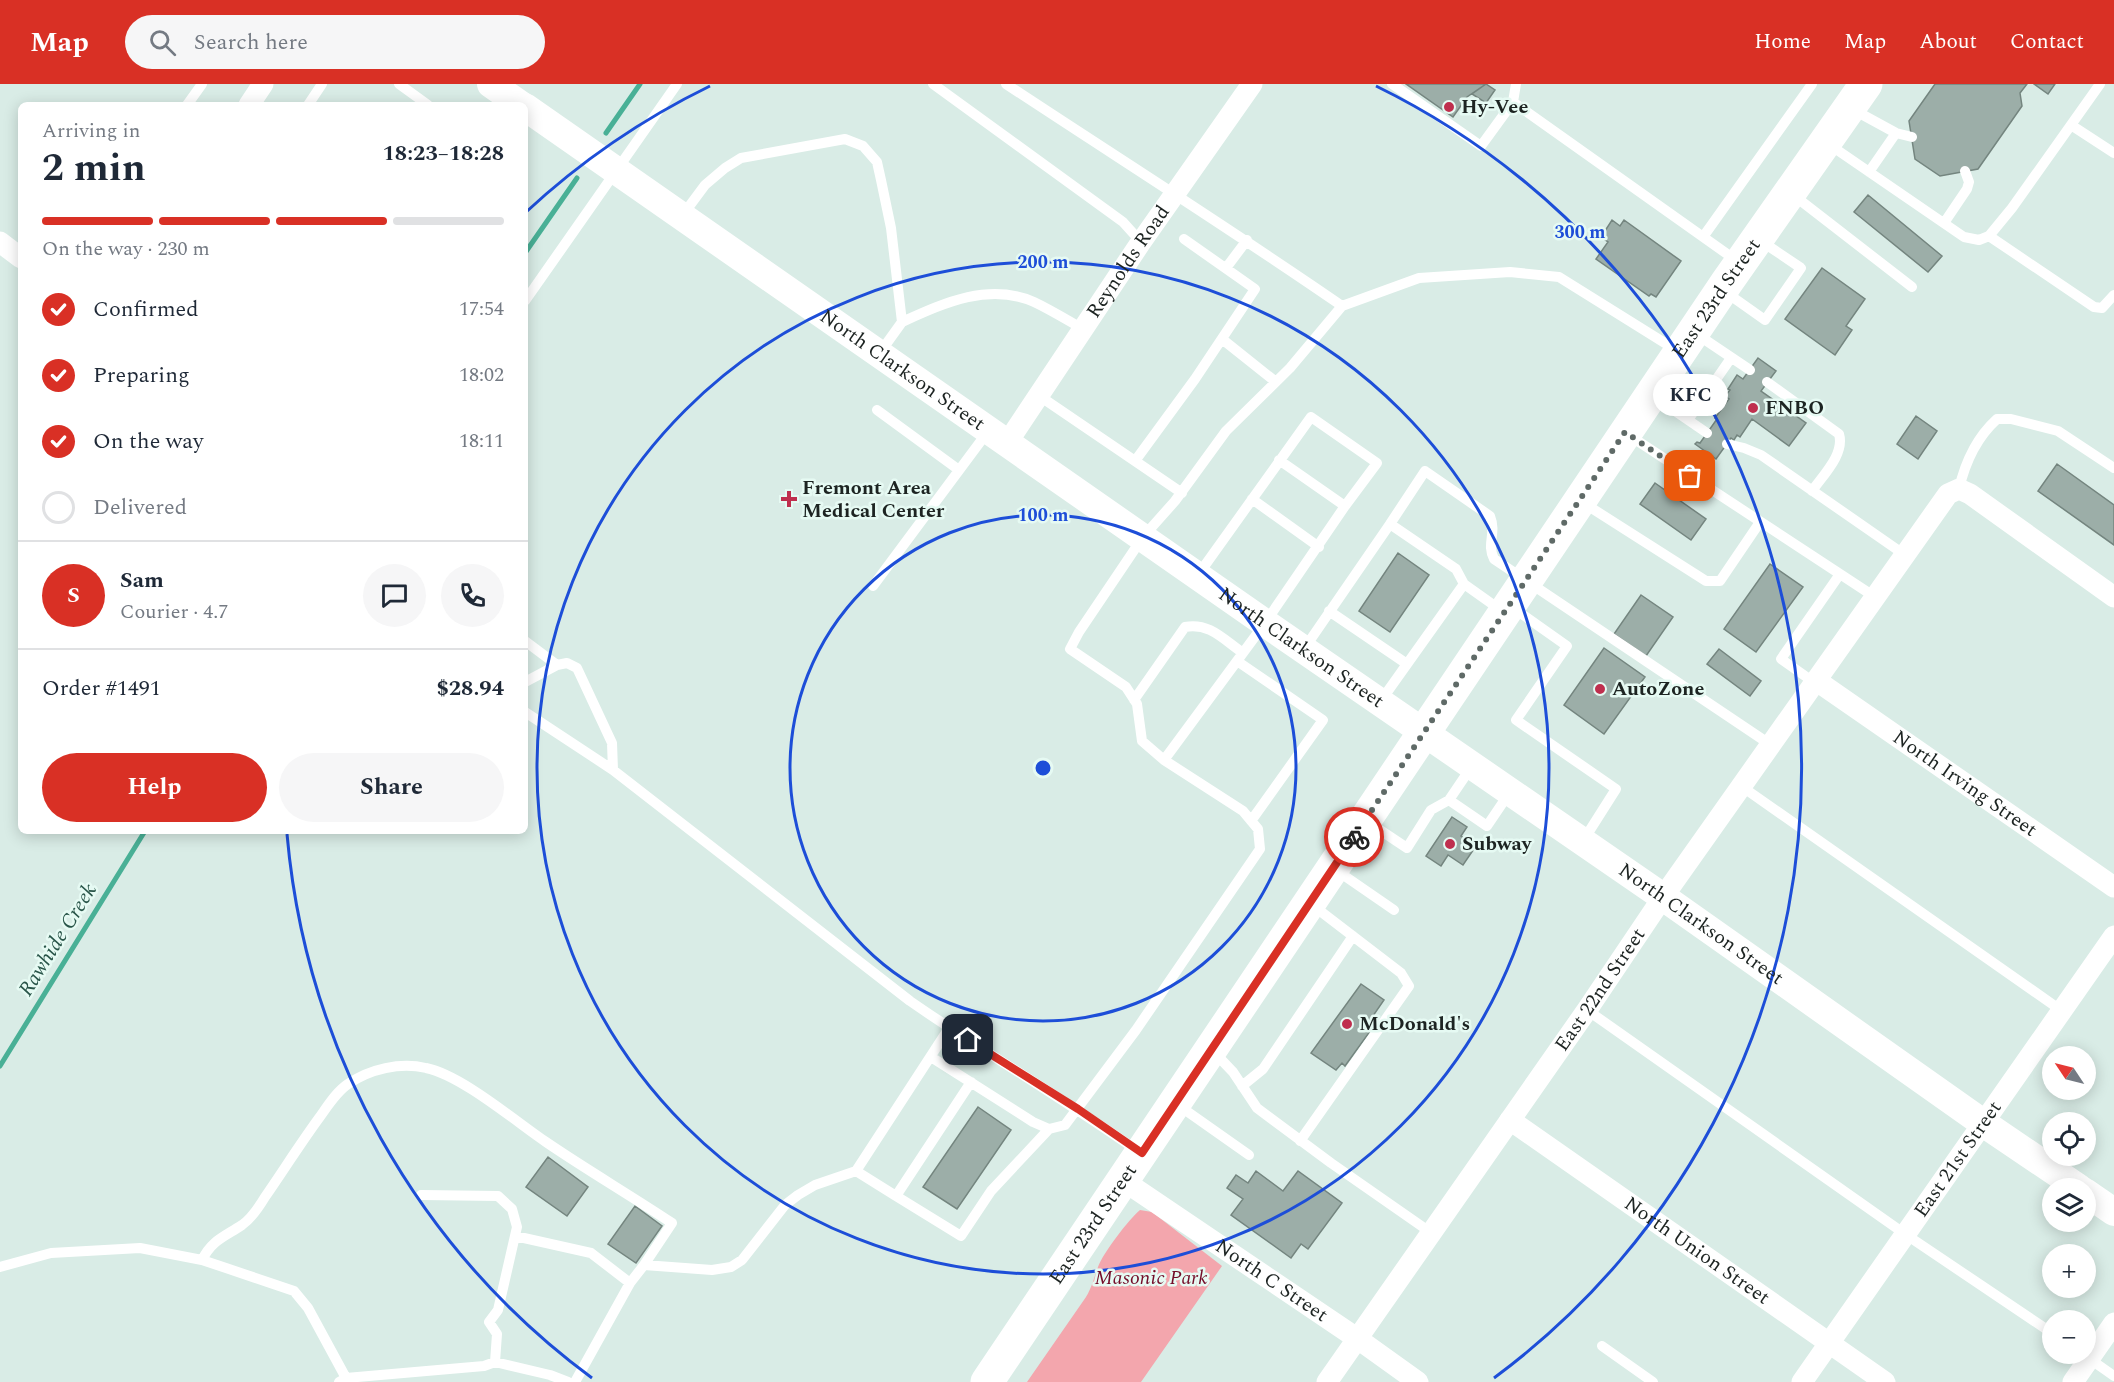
<!DOCTYPE html>
<meta charset="utf-8">
<style>
body{margin:0;font-family:Spectral,serif;background:#f6f6f7;color:#1f2937;height:100vh;display:flex;flex-direction:column;font-size:22px;white-space:nowrap}
*{box-sizing:border-box;margin:0}
p{font-size:20px;color:#747a83}
.icon{flex:none;width:33px;height:33px;fill:none;stroke:currentColor;stroke-width:2;stroke-linecap:round;stroke-linejoin:round}
.map{position:relative;flex:1;overflow:hidden}
.panel{position:absolute;left:18px;top:18px;width:510px;height:732px;display:flex;flex-direction:column;background:#fff;border-radius:9px;box-shadow:0 3px 15px #0003}
.panel>*{flex:none}
.needle{width:39px;rotate:305deg}
.fabs{position:absolute;left:2042px;top:962px;display:grid;gap:12px}
.fabs a{display:grid;place-items:center;width:54px;height:54px;border-radius:50%;background:#fff;box-shadow:0 3px 15px #0003;font-size:30px}
.pin{position:absolute;display:grid;place-items:center;width:51px;height:51px;color:#fff;margin:-26px;border-radius:12px;box-shadow:0 3px 9px #0006}
.courier{position:absolute;display:grid;place-items:center;width:60px;height:60px;margin:-30px;border:4px solid #d93025;border-radius:50%;background:#fff;color:#222;box-shadow:0 2px 8px #0007}
.bubble{position:absolute;height:42px;border-radius:21px;background:#fff;box-shadow:0 3px 15px #0003;font-size:20px;font-weight:700;line-height:42px;text-align:center}
.overview em{font-style:normal;font-weight:700}
.overview div{display:flex;flex-direction:column-reverse}
.overview{display:flex;align-items:center;justify-content:space-between;height:102px;padding:0 24px}
h1{font-size:39px;font-weight:700;line-height:45px}
.bar{display:grid;grid-template-columns:repeat(4,1fr);gap:9px 6px;align-content:center;height:72px;padding:0 24px}
.bar i{height:8px;border-radius:4px;background:#e0e1e3}
.bar .current{background:#d93025}
.bar p{grid-column:span 4}
.line{display:flex;align-items:center;gap:15px;padding:0 24px;border-top:2px solid #e0e1e3}
.line div{flex:1}
.round{display:grid;place-items:center;flex:none;width:63px;height:63px;border-radius:32px;background:#f6f6f7}
ol{padding:0 24px;list-style:none}
li{display:flex;align-items:center;gap:18px;height:66px}
li p{margin-inline-start:auto}
li .icon{padding:6px;border-radius:50%;background:#d93025;color:#fff;stroke-width:4}
li:last-child{color:#747a83}
li i{width:33px;height:33px;border:3px solid #e0e1e3;border-radius:50%}
.action{display:flex;gap:12px;margin-top:auto;padding:12px 24px}
.action a{flex:1;height:69px;border-radius:36px;background:#d93025;color:#fff;font-size:24px;font-weight:700;line-height:69px;text-align:center}
.action a+a{background:#f6f6f7;color:#1f2937}
header{display:flex;align-items:center;gap:36px;box-sizing:border-box;height:84px;padding:0 30px;background:#d93025;color:#fff}
header strong{font-size:28px}
nav{display:flex;gap:33px;margin-inline-start:auto;font-size:21px}
.search{width:420px;height:54px;background:#f6f6f7;display:flex;align-items:center;gap:15px;box-sizing:border-box;padding:0 21px;border-radius:33px;color:#747a83;font-size:22px}
.map>svg:first-child{display:block}
.green{fill:#f3a6ad}
.lines{fill:none;stroke-linecap:round;stroke-linejoin:round}
.stream{stroke:#49b096;stroke-width:5}
.building{fill:#9caea8;stroke:#74857f;stroke-width:1.5}
.lane{stroke:#fff;stroke-width:10}
.street{stroke:#fff;stroke-width:21}
.secondary{stroke:#fff;stroke-width:28}
.primary{stroke:#fff;stroke-width:33}
.done{stroke:#5f6a67;stroke-width:6;stroke-dasharray:0 10.8}
.route{stroke:#d93025;stroke-width:8}
.ring{fill:none;stroke:#1d4ed8;stroke-width:3}
.poi-dot{fill:#bf2f4e;stroke:#e6faf3;stroke-width:2}
.labels{text-anchor:middle;dominant-baseline:central;stroke-width:5;stroke-linejoin:round;paint-order:stroke}
.poi-label{font-size:20px;font-weight:bold;fill:#1d2422;stroke:#e6faf3;text-anchor:start}
.street-label{font-size:20px;fill:#1d2422;stroke:#e6faf3}
.park-label{font-size:20px;font-style:italic;fill:#730c28;stroke:#e6faf3}
.water-label{font-size:21px;font-style:italic;fill:#295549;stroke:#e6faf3}
.centre{fill:#1d4ed8;stroke:#e6faf3;stroke-width:3}
.ring-label{font-size:18px;text-anchor:middle;font-weight:bold;fill:#1d4ed8;stroke:#e6faf3;stroke-width:5;stroke-linejoin:round;paint-order:stroke}
</style>
<header>
<strong>Map</strong>
<div class="search"><svg class="icon" aria-label="search" viewBox="0 0 24 24"><circle cx="10" cy="10" r="6"/><path d="M15 15l6 6"/></svg>Search here</div>
<nav><a>Home</a><a>Map</a><a>About</a><a>Contact</a></nav>
</header>
<div class="map">
<svg width="2114" height="1298" viewBox="0 0 2114 1298">
<rect width="100%" height="100%" fill="#d9ece6"/>
<path class="green" d="M1140,1126L1152,1128L1222,1182L1141,1298H1027L1086,1213C1092,1203 1094,1194 1098,1183C1103,1169 1129,1135 1140,1126Z"/>
<g class="lines">
<path class="stream" d="M606,49L640,0
M525,169L577,94
M0,982L145,747"/>
</g>
<path class="building" d="M1406,0H1486L1467,13L1453,33Z
M1486,0L1495,6L1486,19L1472,10Z
M1935,0H2027L2020,9L2022,22L1978,85L1940,92L1915,75L1909,37Z
M2034,0H2055L2048,10Z
M1868,111L1942,172L1928,188L1854,128Z
M1612,136L1620,142L1624,136L1681,177L1656,213L1651,210L1649,212L1596,175L1608,158L1601,153Z
M1822,184L1865,215L1846,242L1852,246L1835,271L1785,235Z
M1758,274L1776,287L1761,307L1806,339L1789,362L1752,335L1740,353L1737,351L1734,356L1731,354L1716,375L1695,360L1697,358L1700,359L1717,335L1715,334L1729,315L1725,312L1730,306L1728,305L1737,291L1743,295Z
M1916,332L1937,347L1918,375L1897,360Z
M2057,380L2114,421V461L2038,407Z
M1655,399L1706,435L1691,456L1640,420Z
M1398,469L1429,491L1390,548L1359,527Z
M1770,480L1803,503L1756,568L1724,545Z
M1641,511L1673,533L1646,572L1614,550Z
M1604,564L1645,593L1604,650L1564,621Z
M1719,565L1761,597L1750,612L1707,580Z
M1452,733L1467,743L1461,752L1476,762L1463,781L1448,771L1441,782L1426,772Z
M1361,900L1384,916L1366,942L1371,946L1345,982L1342,979L1336,986L1311,969Z
M978,1023L1011,1046L957,1125L923,1103Z
M548,1073L588,1103L567,1132L526,1103Z
M1256,1087L1283,1107L1298,1087L1342,1119L1308,1165L1301,1160L1291,1174L1231,1131L1243,1115L1227,1104L1236,1091L1248,1099Z
M635,1122L662,1142L636,1179L608,1160Z"/>
<g class="lines">
<path class="lane" d="M399,0L428,21
M933,0L1123,138L1141,158
M1392,0L1481,62L1513,18L1737,177
M1513,18L1516,0
M187,21L202,0
M308,21L322,0
M1852,25L1896,49L1912,53
M2071,41L2114,69
M1827,59L1964,153L1979,156L1989,152L2012,124L2100,0
M1869,88L1896,49
M1792,110L1912,203
M682,132L705,101L725,84L741,74L845,55L863,62L877,78L881,96L891,144L902,238L879,270
M1944,139L1967,105L1969,98L1965,87
M1989,152L2094,223L2102,224L2114,211
M1703,153L1812,0
M1226,184L1247,156
M1724,207L1765,236L1801,184L1761,157
M525,217L677,0
M1342,222L1419,194L1510,188L1559,193L1676,266
M902,238C944,219 989,198 1034,218C1051,226 1067,236 1083,245
M1695,249L1750,286
M1222,255L1276,298
M1767,298L1839,350C1845,370 1823,391 1812,407
M1038,311L1182,409
M1653,312L1707,349
M877,326L959,386
M1688,336L1731,274
M1627,350L1875,513
M1727,360L1744,364L1761,371L1905,471
M1279,376L1345,422
M1135,377L1195,295L1255,205L1184,155
M1959,405C1965,379 1976,354 1997,335H2011L2058,347L2114,384
M1252,415L1319,463
M1582,418L1706,497H1720L1760,438
M1390,440L1425,387L1490,432C1497,450 1486,459 1494,475L1771,661
M873,502L989,346
M1512,523L1567,562L1516,636L1616,705L1583,757
M1329,527L1407,580
M525,557L557,581
M1304,565L1390,440L1456,485L1464,500L1502,527
M1237,577L1323,636L1251,737
M525,598L557,581L567,579L577,584L612,659L613,686
M1815,599L1781,575L1840,490
M1134,616L1185,543C1209,538 1224,556 1243,569
M1380,618L1464,500
M525,628L613,686L910,917C985,969 1064,1015 1139,1068
M1164,676L1265,539L1345,422L1377,379L1311,333L1198,491
M1741,702L2062,927
M1449,716L1487,742L1510,708
M1368,738L1407,764L1431,726L1449,716L1472,682
M1336,786L1394,826
M1587,926L1905,1150L2052,1249
M1213,967L1233,988L1257,1024L1331,1079L1430,1148
M931,973L1033,1038L1049,1045L1065,1041L1136,946L1260,765L1258,745L1243,727L1164,676L1142,657L1137,620L1126,603L1070,565L1079,548L1143,453L1175,417L1226,347L1290,284L1342,222C1232,146 1118,74 1006,0
M1242,1002L1263,985L1353,852
M1178,1021L1249,1071
M1300,1057L1409,902L1401,889L1311,820
M856,1087L896,1112L971,998
M421,1111L498,1112L512,1125L517,1143L498,1226L489,1238L497,1250L495,1278
M896,1112L961,1152L991,1107L1049,1045
M515,1152L591,1169L630,1199L575,1298
M202,1176C212,1156 224,1153 242,1141C252,1134 259,1123 265,1113C283,1087 300,1060 319,1034C327,1023 336,1008 348,1000C370,985 400,978 426,984C461,991 515,1037 546,1058C587,1086 630,1111 672,1139L644,1181L712,1186L731,1183L742,1176L785,1121L798,1111L815,1101L856,1087L949,944
M0,1183L51,1169L140,1164L202,1176L226,1184L294,1207L308,1224L346,1294
M630,1199L644,1181
M1602,1262L1653,1298
M2087,1273L2114,1292
M339,1298L346,1294L484,1282L495,1278L550,1291L568,1298"/>
<g class="street">
<path d="M249,21L263,0"/>
<path d="M0,158L21,174"/>
<path id="s1" d="M1007,359L1141,158L1252,0"/>
<path id="s2" d="M1817,597L2114,803"/>
<path id="s3" d="M1510,1036L1885,1298"/>
<path id="s4" d="M1124,1097L1358,1255L1418,1298"/>
<path id="s5" d="M1327,1298L1587,926L1663,813L1948,410L1959,405L1970,410L2114,513"/>
<path id="s6" d="M1802,1298L2114,852"/>
<path d="M2073,1298L2114,1239"/>
</g>
<g class="secondary">
<path d="M491,0L521,21"/>
<path id="s7" d="M525,23L1265,539L1663,813L1983,1039L2079,1104"/>
<path d="M2085,1108L2114,1128"/>
</g>
<path class="primary" id="s8" d="M987,1298L1727,198L1866,0"/>
</g>
<g class="lines">
<path class="done" d="M1354,753L1625,348L1690,392"/>
<path class="route" d="M968,956L1078,1025L1142,1069L1354,753"/>
</g>
<g class="ring">
<circle cx="1043" cy="684" r="253"/>
<circle cx="1043" cy="684" r="506"/>
<path d="M592 1294A759 759 0 0 1 287 750M525 129A759 759 0 0 1 710 2M1376 2A759 759 0 0 1 1494 1294"/>
</g>
<g class="poi-dot">
<circle cx="1449" cy="23" r="6"/>
<circle cx="1753" cy="324" r="6"/>
<path d="M786 406h6v6h6v6h-6v6h-6v-6h-6v-6h6z"/>
<circle cx="1600" cy="605" r="6"/>
<circle cx="1450" cy="760" r="6"/>
<circle cx="1347" cy="940" r="6"/>
</g>
<g class="labels">
<g class="poi-label">
<text x="1461" y="23">Hy-Vee</text>
<text x="1765" y="324">FNBO</text>
<text x="802" y="404">Fremont Area<tspan x="802" dy="23">Medical Center</tspan></text>
<text x="1612" y="605">AutoZone</text>
<text x="1462" y="760">Subway</text>
<text x="1359" y="940">McDonald's</text>
</g>
<g class="street-label">
<text stroke="none"><textPath href="#s1" startOffset="218">Reynolds Road</textPath></text>
<text stroke="none"><textPath href="#s8" startOffset="1306">East 23rd Street</textPath></text>
<text stroke="none"><textPath href="#s7" startOffset="460">North Clarkson Street</textPath></text>
<text stroke="none"><textPath href="#s7" startOffset="946">North Clarkson Street</textPath></text>
<text stroke="none"><textPath href="#s2" startOffset="180">North Irving Street</textPath></text>
<text stroke="none"><textPath href="#s7" startOffset="1432">North Clarkson Street</textPath></text>
<text stroke="none"><textPath href="#s5" startOffset="478">East 22nd Street</textPath></text>
<text stroke="none"><textPath href="#s6" startOffset="272">East 21st Street</textPath></text>
<text stroke="none"><textPath href="#s8" startOffset="190">East 23rd Street</textPath></text>
<text stroke="none"><textPath href="#s3" startOffset="228">North Union Street</textPath></text>
<text stroke="none"><textPath href="#s4" startOffset="178">North C Street</textPath></text>
</g>
<g class="park-label">
<text x="1151" y="1194">Masonic Park</text>
</g>
<g class="water-label">
<text transform="translate(58 856) rotate(-58)">Rawhide Creek</text>
</g>
</g>
<circle cx="1043" cy="684" r="9" class="centre"/>
<g class="ring-label">
<text x="1580" y="154">300 m</text>
<text x="1043" y="184">200 m</text>
<text x="1043" y="437">100 m</text>
</g>
</svg>
<div class="fabs">
<a><svg class="needle" viewBox="-14 -14 28 28"><path d="M0-13l5 13h-10z" fill="#e53935"/><path d="M0 13l5-13h-10z" fill="#747a83"/></svg></a>
<a><svg class="icon" aria-label="locate" viewBox="0 0 24 24"><circle cx="12" cy="12" r="6"/><path d="M12 2v4M12 18v4M2 12h4M18 12h4"/></svg></a>
<a><svg class="icon" aria-label="layers" viewBox="0 0 24 24"><path d="M12 4l9 5-9 5-9-5zM3 14l9 5 9-5"/></svg></a>
<a>+</a>
<a>−</a>
</div>
<div class="pin" style="left:1690px;top:392px;background:#ea580c"><svg class="icon" aria-label="bag" viewBox="0 0 24 24"><path d="M5 8h14l-1 12H6zM9 8a3 3 0 0 1 6 0"/></svg></div>
<div class="pin" style="left:968px;top:956px;background:#1f2937"><svg class="icon" aria-label="home" viewBox="0 0 24 24"><path d="M3 11l9-7 9 7M6 9v11h12V9"/></svg></div>
<div class="courier" style="left:1354px;top:753px"><svg class="icon" aria-label="bike" viewBox="0 0 24 24"><circle cx="6" cy="16" r="4"/><circle cx="18" cy="16" r="4"/><path d="M6 16l4-8h5l3 8M10 8l3 8H6M13 5h3"/></svg></div>
<div class="bubble" style="left:1653px;top:290px;width:75px">KFC</div>
<section class="panel">
<div class="overview"><div><h1>2 min</h1><p>Arriving in</p></div><em>18:23–18:28</em></div>
<div class="bar"><i class="current"></i><i class="current"></i><i class="current"></i><i></i><p>On the way · 230 m</p></div>
<ol>
<li><svg class="icon" aria-label="check" viewBox="0 0 24 24"><path d="M5 12l5 5 9-10"/></svg>Confirmed<p>17:54</p></li>
<li><svg class="icon" aria-label="check" viewBox="0 0 24 24"><path d="M5 12l5 5 9-10"/></svg>Preparing<p>18:02</p></li>
<li><svg class="icon" aria-label="check" viewBox="0 0 24 24"><path d="M5 12l5 5 9-10"/></svg>On the way<p>18:11</p></li>
<li><i></i>Delivered</li>
</ol>
<div class="line" style="height:108px"><b class="round" style="background:#d93025;color:#fff">S</b><div><b>Sam</b><p>Courier · 4.7</p></div><a class="round"><svg class="icon" aria-label="chat" viewBox="0 0 24 24"><path d="M4 5h16v11H9l-5 4z"/></svg></a><a class="round"><svg class="icon" aria-label="phone" viewBox="0 0 24 24"><path d="M5 4h4l2 5-3 2q2 4 5 5l2-3 5 2v4C11 20 4 13 5 4z"/></svg></a></div>
<div class="line" style="height:78px"><div>Order #1491</div><b>$28.94</b></div>
<div class="action"><a>Help</a><a>Share</a></div>
</section>
</div>
